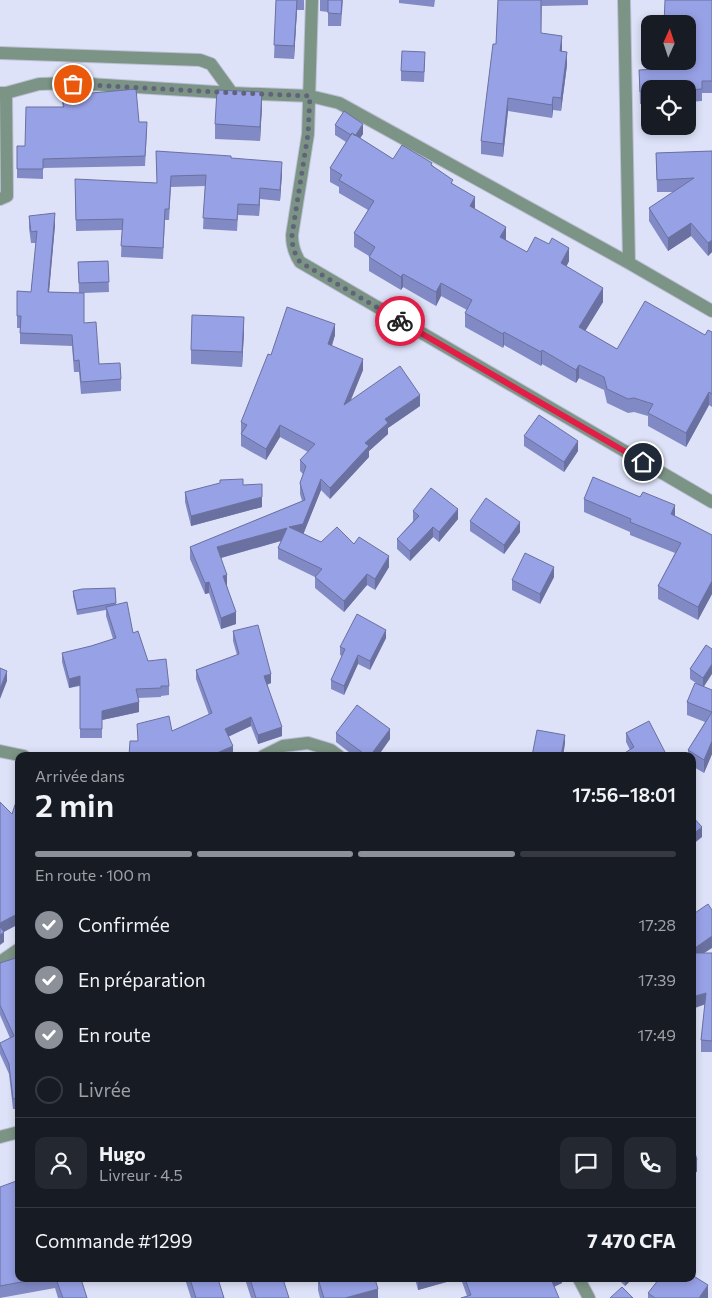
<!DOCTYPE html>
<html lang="fr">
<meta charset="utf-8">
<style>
body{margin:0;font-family:Commissioner,sans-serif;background:#242831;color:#f1f3f6;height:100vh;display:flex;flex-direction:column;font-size:19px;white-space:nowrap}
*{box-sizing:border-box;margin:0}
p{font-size:16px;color:#9ea1a6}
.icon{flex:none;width:28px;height:28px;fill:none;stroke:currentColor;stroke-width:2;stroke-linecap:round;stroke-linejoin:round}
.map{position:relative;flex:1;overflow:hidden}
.sheet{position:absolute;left:15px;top:752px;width:681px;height:530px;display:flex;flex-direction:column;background:#171b24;border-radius:10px;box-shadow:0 2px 8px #0003}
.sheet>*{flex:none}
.needle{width:32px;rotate:3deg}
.buttons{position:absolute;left:641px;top:15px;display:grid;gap:10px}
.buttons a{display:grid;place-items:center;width:55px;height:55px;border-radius:10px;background:#171b24;box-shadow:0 2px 8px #0003;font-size:25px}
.pin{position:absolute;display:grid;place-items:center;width:42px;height:42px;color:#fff;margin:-21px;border:2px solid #fff;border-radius:50%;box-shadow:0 1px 5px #0007}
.courier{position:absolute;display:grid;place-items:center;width:50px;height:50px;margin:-25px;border:4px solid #e11d48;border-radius:50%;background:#fff;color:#222;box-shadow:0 1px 6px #0007}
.headline em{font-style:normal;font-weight:600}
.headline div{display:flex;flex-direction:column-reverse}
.headline{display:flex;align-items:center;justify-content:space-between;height:85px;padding:0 20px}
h1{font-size:32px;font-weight:600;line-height:38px}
.bar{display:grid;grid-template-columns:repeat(4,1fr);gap:8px 5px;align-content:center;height:60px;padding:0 20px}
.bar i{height:6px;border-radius:4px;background:#363941}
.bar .active{background:#8c9099}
.bar p{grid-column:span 4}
.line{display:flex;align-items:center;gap:12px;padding:0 20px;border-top:1px solid #363941}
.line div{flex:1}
.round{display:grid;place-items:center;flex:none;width:52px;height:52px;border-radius:10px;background:#242831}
ol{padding:0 20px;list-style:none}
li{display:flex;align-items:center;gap:15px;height:55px}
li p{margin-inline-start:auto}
li .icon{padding:5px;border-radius:50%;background:#8c9099;color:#fff;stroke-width:4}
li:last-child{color:#9ea1a6}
li i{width:28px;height:28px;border:2px solid #363941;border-radius:50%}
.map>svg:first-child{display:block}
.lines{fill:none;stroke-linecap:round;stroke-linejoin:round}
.minor-casing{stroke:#bbbfd5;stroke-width:14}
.minor{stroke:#7c9485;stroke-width:12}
.wall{fill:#828ac5}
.shaded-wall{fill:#6a71a0}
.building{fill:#97a1e5;stroke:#6a71a0}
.done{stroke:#616479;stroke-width:5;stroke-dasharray:0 9}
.route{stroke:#e11d48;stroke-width:6}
</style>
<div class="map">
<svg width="712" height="1298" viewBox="0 0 712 1298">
<rect width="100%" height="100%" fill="#dee2f8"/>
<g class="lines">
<defs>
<path id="minor" d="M312,0L308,134L292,235C292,246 294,253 300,262L712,502
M624,0L629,263
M0,53L200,60L211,64L232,93
M0,93H6L39,84L73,83L232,93L310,96L339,103L629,263L712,311
M0,199L7,196L6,93
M0,751L24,756
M263,756L283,746L308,743L331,750L339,756
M0,962L19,949
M0,1137L19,1132
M579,1279L589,1298"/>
</defs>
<use href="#minor" class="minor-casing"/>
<use href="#minor" class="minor"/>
</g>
<path class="wall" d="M276,0H304V10H297L294,59L274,58Z
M320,0H343L341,26H328V12L320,11Z
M399,0H435L434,7L399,3Z
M498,0H588V5L542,6L541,33L562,49V51L567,65L561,111L553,110L552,118L508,111L503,157L481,154V141L496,44Z
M712,0V93H702V101L688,102V89H650V104H640L639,70L655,69L688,61Z
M425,62L424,82L401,81V71Z
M61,89L81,94L139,122L147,131L145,166L43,168V179L17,178V146H25L63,107L61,98Z
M262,106L260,141L215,139V124Z
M335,125L363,134L360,138L393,159L432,165L453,184L475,209L506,240L527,252L569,261L566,267L603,302L585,331L617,349L705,335L712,332V407L709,405L686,447L648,426V416L634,412L628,413L607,403L604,390L579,378L576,383L542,364L541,366L504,345L503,348L465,327V313L467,310L441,296L436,306L403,287L401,290L369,271V256L354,247V233L368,210L339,193V187L330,182V168L346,142L335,135Z
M156,151L231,158L282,173L280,201L260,199L259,216L238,215L237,231L203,229L205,186L171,187L169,220H165L163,259L121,257L122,230L76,231L75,190L157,183Z
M712,151V252L708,256L691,236L668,251L649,221V208L674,192H657L656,153Z
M29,216L55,225L49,292L79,293L78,262L108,261L109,292L84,293V323L99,364L121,379V391L81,394L79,372H74L72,346L20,344V328H17V291L31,292L36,243H31L29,228Z
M244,332L242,367L191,364V350Z
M335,335L332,346L363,370L351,400L420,406L388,428V434L369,451V457L330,499L321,490L303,534L321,542L354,544L389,567L375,590L367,585L344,612L315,588V577L278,559V548L281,541L221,558L227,586L236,624L221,629L209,593L205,594L190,559V547L302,501L300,494V483L303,474L300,471V460L308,452L280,437L266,460L241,446V422L271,355Z
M524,436L578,451L564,472L524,446Z
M243,485L262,507L191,526L185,502V492Z
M584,499L675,516L712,535V594L698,620L658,599V586L675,553L630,535V532L584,512Z
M413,511L458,519L439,542L433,537L410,561L397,549V539L413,521Z
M470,521L520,532L504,554L470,531Z
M554,577L540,604L512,590V580Z
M115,588L116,605L133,633L148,661L169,686V695L161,696V697L138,698L139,712L102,720V738H80V686L69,688L62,662V653L91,646L113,639L106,616V610L77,615L73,596V591Z
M233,631L271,683L267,685L282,736L258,744L251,726L228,737L233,756L137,741L172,731L209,715L196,679V670L237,655L233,641Z
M386,638L370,670L358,664L344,695L331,689V680L342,656L340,655V647Z
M706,645L704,687L712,690V754L704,773L692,766V756H688V750L705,722L687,715V702L699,685L690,679V669Z
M336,733L390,739L378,756H354L336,742Z
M626,733L666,756L630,750L626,742Z
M705,953H712V1052H701V1040L705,1005Z
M19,957V1109H13L9,1074L0,1054V1043L10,1038L0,1015V963Z
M0,1187L19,1279H81L87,1298H58L55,1288L0,1298Z
M185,1279H218L224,1298H191Z
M245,1279H283L289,1298H251Z
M318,1279H375L378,1298H320L318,1290Z
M415,1279H450V1281L418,1290Z
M461,1279H562V1283L554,1287L467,1296Z
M618,1279H632L625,1286Z
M648,1293L708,1298H648Z"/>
<path class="shaded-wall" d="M297,0V10L294,59V46Z
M562,36V49L560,64V51Z
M567,52V65L561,111V98Z
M262,92V106L260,141V127Z
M553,97V110L552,118V105Z
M508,98V111L503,157V144Z
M363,124V134L354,147V137Z
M282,162V173L280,201V190Z
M260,188V199L259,216V205Z
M475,197V210L470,206Z
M55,213V225L48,303V292Z
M691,223V236L668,251V238Z
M506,227V240L500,237Z
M712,240V252L708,256V243Z
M569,248V261L561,277V263Z
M403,274V287L401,290V277Z
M441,283V296L436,306V292Z
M603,288V302L579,341V327Z
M244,317V332L242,367V352Z
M335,324V335L328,356V344Z
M504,332V345L503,348V334Z
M542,350V364L541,366V352Z
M363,359V370L344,416V405Z
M579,365V378L576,383V370Z
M709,392V405L686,447V433Z
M420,395V406L388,428V434L369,451V457L330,499V488L385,419Z
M280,425V437L266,460V449Z
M578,441V451L564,472V462Z
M321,479V490L303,535L289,527Z
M262,497V507L191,526V516Z
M675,505V518L671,514Z
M458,509V519L439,542V532Z
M520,522V532L504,554V545Z
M433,527V537L410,561V551Z
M287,528V539L217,559V547Z
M389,556V567L375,590V579Z
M554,567V577L540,604V594Z
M367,574V585L344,612V601Z
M227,575V586L223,588V576Z
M712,581V594L698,620V607Z
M209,582V593L205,594V583Z
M236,612V624L221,629V618Z
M386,630V638L370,670V661Z
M358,655V664L344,695V686Z
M712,664V674L703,688V678Z
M7,671V681L0,699V689Z
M271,674V683L264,685V676Z
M80,676V685L69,688V679Z
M139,702V712L102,720V711Z
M251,717V726L225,738V729Z
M282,727V736L258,744V735Z
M390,729V739L378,756H370Z
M565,735V744L563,756H561Z
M712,741V754L704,773V760Z
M233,746V756H210Z
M702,827V837L692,845V835Z
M19,913V924L0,934V923Z
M4,932V942L0,945V935Z
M712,936V948L692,961V950Z
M706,993V1004L692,1009V997Z
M697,1160V1172L692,1173V1161Z
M695,1201V1213H692V1202Z
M418,1279H450V1281L418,1290Z
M550,1279H562V1283L550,1288Z
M625,1279H632L625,1286Z
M708,1285V1298H699Z
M378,1289V1298H345Z"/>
<path class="building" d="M276,0H297L294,46L274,45Z
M328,0H342L341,14L328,13Z
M498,0H541V33L562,36L560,51L567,52L561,98L553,97L552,105L508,98L503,144L481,141L493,44H496Z
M665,0H712V81H702V89L688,90V89H650V92H640L639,70L655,69V61H688V24H664Z
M402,51L425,52L424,72L401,71Z
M80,86L81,94L136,89L139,122H147L145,156L43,159V169H17V146H25L26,107H64L61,89Z
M217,90L262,92L260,127L215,124Z
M344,111L363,124L355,136L352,133L351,135L335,125Z
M352,133L393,159L402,145L432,163L431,165L453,180L451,183L475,197L470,206L506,227L500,237L527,252L535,237L549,244L552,238L569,248L561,263L603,288L579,327L617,349L645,301L705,335L708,330L712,332V394L709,392L686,433L648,413L653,404L634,398L628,399L607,389L604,377L579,365L576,370L542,350L541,352L504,332L503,334L465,313L472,300L441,283L436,292L403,274L401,277L369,257L375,247L354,233L374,201L339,180L342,175L330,168Z
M156,151L231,156V158L282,162L280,190L260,188L259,205L238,204L237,220L203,218L206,175L171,176L169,209H165L163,248L121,246L123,219L76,220L75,179L157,183Z
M712,151V240L708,243L691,223L668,238L649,208L694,178L657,180L656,153Z
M55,213L48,292L84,293V323L96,322L99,364L120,363L121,379L81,382L79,360L74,361L72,335L20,333L21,316H17V291L31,292L37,231L31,232L29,216Z
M108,261L109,282L79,283L78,262Z
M287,307L335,324L328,344L363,359L344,405L400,366L420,395L385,419L388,423L365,443L369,446L330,488L321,479L303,524L289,527L321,542L337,527L354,544L359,537L389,556L375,579L367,574L344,601L315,577L322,569L278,548L287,528L217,547L227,575L223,576L236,612L221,618L209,582L205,583L190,547L305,500L300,483L306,466L300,460L315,444L280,425L266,449L241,434L247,425L241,422L268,354L271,355Z
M192,315L244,317L242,352L191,350Z
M539,415L578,441L564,462L524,436Z
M593,477L640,497L643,492L675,505L671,514L712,535V581L698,607L658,586L681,543L630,522L631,519L584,499Z
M243,479V485L262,484V497L191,516L185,492L220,483V480Z
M431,488L458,509L439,532L433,527L410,551L397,539L419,516L413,511Z
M486,498L520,522L504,545L470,521Z
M525,553L554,567L540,594L512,580Z
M115,588L116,603L77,610L73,591L82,589Z
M127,602L133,633L138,631L148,661L166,659L169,686H161V688L136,689L139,702L102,711V729H80V676L69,679L62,653L91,646L116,638L106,607Z
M357,614L386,630L370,661L358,655L344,686L331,680L345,649L340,647Z
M258,625L271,674L264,676L282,727L258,735L251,717L225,729L233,746L210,756H129L130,741H138L137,724L169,716L172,731L212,713L196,670L239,654L233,631Z
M706,645L712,649V664L703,678L690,669Z
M0,668L7,671L0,689Z
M695,683L712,690V741L704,760L688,750L712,712L687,702Z
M357,705L390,729L370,756H367L336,733Z
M649,721L666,754L661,756H620L634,747L626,733Z
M537,730L565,735L561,756H532Z
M19,793V913L0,923V802L12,814Z
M692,816L702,827L692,835Z
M708,904L712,910V936L692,950V915Z
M0,927L4,932L0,935Z
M692,953H712V1041L701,1040L706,993L692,997Z
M19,957V1098L13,1099L9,1064L0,1044V1043L14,1036L0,1005V963Z
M692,1142L697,1160L692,1161Z
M19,1180V1279H37L0,1286V1187Z
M692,1193L695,1201L692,1202Z
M692,1275L708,1285L699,1298H655L648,1293L659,1279H692Z
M56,1279H81L87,1298H63Z
M190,1279H218L224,1298H196Z
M250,1279H283L289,1298H256Z
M318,1279H375L378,1289L345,1298H324Z
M465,1279H551L559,1298H461L471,1295Z
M622,1287L633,1298H610Z"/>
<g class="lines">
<path class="done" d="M73,84L216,92L310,96L308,134L292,235C292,246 294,253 300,262L400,321"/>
<path class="route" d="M400,321L643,462"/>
</g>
</svg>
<div class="buttons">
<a><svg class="needle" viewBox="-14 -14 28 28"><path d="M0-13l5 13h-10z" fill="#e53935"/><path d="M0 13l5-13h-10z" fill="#9ea1a6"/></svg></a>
<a><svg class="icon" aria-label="locate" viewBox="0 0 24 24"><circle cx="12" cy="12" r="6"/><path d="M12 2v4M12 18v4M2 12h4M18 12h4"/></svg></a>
</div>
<div class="pin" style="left:73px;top:84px;background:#ea580c"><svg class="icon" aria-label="bag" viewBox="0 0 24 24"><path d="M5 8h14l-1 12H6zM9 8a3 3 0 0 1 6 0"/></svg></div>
<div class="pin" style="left:643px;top:462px;background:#1f2937"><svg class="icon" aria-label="home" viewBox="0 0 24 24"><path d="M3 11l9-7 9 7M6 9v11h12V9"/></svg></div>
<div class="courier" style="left:400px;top:321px"><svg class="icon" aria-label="bike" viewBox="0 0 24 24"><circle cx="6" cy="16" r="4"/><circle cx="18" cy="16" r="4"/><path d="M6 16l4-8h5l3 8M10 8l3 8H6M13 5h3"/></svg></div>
<section class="sheet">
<div class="headline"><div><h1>2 min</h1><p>Arrivée dans</p></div><em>17:56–18:01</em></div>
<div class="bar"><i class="active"></i><i class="active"></i><i class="active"></i><i></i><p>En route · 100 m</p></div>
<ol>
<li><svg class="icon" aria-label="check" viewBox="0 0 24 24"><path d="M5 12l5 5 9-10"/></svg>Confirmée<p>17:28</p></li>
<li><svg class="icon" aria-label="check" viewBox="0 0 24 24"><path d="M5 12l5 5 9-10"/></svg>En préparation<p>17:39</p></li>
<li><svg class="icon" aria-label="check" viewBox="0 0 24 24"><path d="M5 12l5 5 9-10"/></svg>En route<p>17:49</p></li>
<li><i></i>Livrée</li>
</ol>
<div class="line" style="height:90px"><a class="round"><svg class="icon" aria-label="person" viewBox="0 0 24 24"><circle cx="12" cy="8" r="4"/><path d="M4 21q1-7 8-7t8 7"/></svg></a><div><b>Hugo</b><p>Livreur · 4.5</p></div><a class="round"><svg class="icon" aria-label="chat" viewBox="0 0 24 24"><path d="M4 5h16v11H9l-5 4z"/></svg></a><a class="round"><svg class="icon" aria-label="phone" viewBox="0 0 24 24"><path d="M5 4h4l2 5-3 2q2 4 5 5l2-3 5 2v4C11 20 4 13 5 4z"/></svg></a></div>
<div class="line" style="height:65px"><div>Commande #1299</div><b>7 470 CFA</b></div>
</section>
</div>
